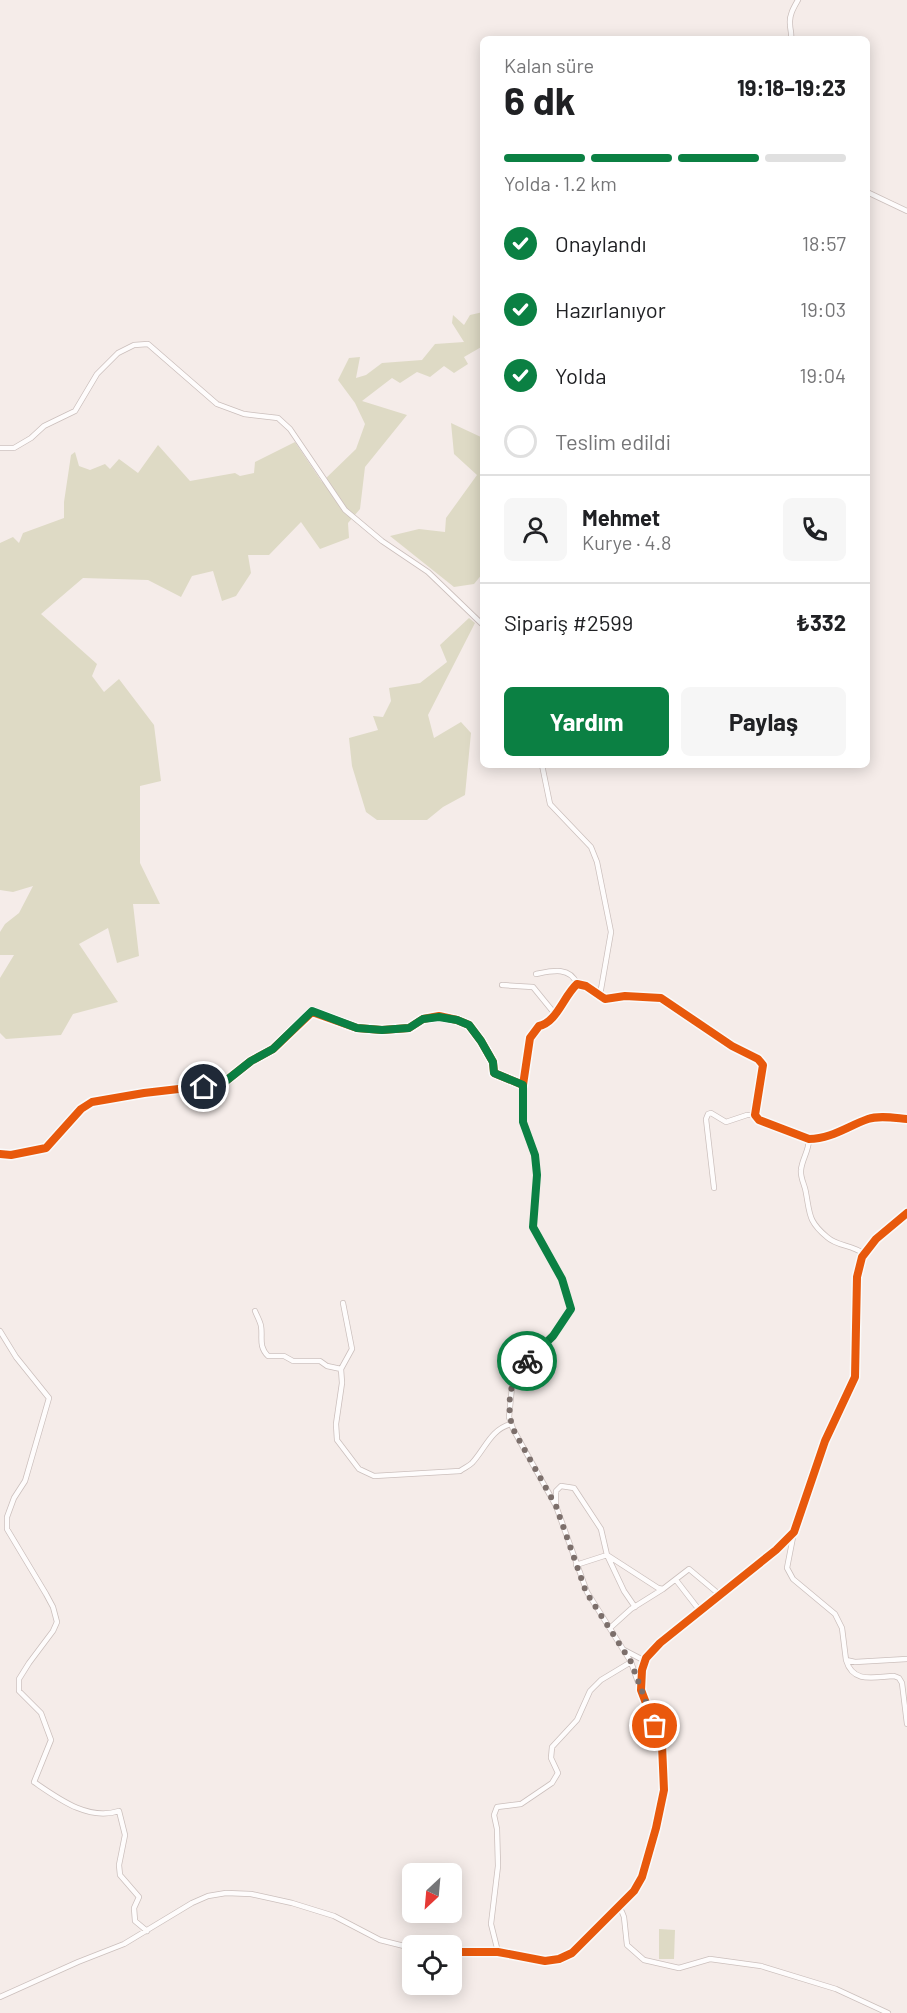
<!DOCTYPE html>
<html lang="tr">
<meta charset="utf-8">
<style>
body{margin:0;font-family:Barlow,sans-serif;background:#f6f6f6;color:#202124;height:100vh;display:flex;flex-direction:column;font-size:22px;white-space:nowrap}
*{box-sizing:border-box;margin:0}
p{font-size:20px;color:#757577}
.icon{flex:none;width:33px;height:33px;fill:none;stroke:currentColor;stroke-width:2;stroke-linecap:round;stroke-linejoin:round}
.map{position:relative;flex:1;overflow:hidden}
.panel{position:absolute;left:480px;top:36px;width:390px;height:732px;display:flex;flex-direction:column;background:#fff;border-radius:9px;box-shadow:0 3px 15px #0003}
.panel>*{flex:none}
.needle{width:39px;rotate:206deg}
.fabs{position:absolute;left:402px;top:1863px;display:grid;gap:12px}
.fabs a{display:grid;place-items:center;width:60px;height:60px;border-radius:9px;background:#fff;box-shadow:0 3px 15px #0003;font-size:30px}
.pin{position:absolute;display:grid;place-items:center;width:51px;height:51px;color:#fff;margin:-26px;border:3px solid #fff;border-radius:50%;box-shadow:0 2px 6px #0007}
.courier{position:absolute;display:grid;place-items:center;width:60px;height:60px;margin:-30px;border:4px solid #0b8043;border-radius:50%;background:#fff;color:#222;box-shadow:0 2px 8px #0007}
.overview em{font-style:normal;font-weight:700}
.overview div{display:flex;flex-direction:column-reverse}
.overview{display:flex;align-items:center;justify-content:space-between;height:102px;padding:0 24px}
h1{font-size:39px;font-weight:700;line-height:45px}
.bar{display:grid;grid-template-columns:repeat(4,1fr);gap:9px 6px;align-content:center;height:72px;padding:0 24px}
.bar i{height:8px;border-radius:4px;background:#e0e0e0}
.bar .on{background:#0b8043}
.bar p{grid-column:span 4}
.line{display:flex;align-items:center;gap:15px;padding:0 24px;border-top:2px solid #e0e0e0}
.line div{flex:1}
.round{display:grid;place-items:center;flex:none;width:63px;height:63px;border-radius:9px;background:#f6f6f6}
ol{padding:0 24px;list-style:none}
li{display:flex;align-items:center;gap:18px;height:66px}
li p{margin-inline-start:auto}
li .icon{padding:6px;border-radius:50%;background:#0b8043;color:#fff;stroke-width:4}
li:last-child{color:#757577}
li i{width:33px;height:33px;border:3px solid #e0e0e0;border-radius:50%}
.cta{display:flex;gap:12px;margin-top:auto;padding:12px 24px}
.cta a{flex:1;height:69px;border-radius:9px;background:#0b8043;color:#fff;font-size:24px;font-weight:700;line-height:69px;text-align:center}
.cta a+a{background:#f6f6f6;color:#202124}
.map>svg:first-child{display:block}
.green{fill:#dedac5}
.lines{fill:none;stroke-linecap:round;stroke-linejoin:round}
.minor-casing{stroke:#cbbfbc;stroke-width:6}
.minor{stroke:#fefcfc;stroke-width:4.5}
.cycleway-casing{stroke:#fafafa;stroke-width:11}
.cycleway{stroke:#e8590c;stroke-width:8}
.done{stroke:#7c6f6b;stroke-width:6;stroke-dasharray:0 10.8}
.route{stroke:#0b8043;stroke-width:8}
</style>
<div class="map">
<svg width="907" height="2013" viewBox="0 0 907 2013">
<rect width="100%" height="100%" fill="#f5ece9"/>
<path class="green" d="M483,312V346L464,357L468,364L454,373L444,366L430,377L417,372L400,383L392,378L362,401L407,415L365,467L360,509L348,523L349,538L320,549L301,522L269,555H248L251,573L236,596L222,601L213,571L192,576L181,597L148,580L83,578L41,614L97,664L92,676L104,692L119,679L154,725L161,781L140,786V863L160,904H133L139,956L117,963L108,928L79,944L118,1002L73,1014L61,1035L6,1039L0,1033V978L14,955H0V932L5,924L19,913L33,886L13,892L0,890V543L13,537L19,543L23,533L64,518V502L71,455L75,452L79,466L90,470L105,464L110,469L119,459L138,473L158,445L190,481L235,473L240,476L254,473L255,462L295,442L322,482L356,449L365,424L355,403L338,380L349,358L360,357L356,378L366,375L382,363L422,360L435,344L464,342L452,323L453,315L464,325L470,315Z
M451,423L483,438V573L474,584L454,587L390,536L419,529L445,532L446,518L477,475L454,454Z
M469,618L475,623L428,715L434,738L461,722L471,733L465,795L443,807L427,820H377L366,812L352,766L349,738L378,730L373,716L383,717L391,701L389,688L420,683L447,662L440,645Z
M659,1929L675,1930L674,1959H659Z"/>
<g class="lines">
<defs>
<path id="minor" d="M791,39C792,33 790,30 790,24C789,15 794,7 798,0
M867,192L907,211
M0,448H14L31,438L44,426L75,411L97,374L118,353L134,345L148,344L217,404L244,414L278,418L290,429L345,510L382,541L428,572L483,625
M542,765L550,804L591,847L597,862L611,932L600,995
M536,974C551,971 570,966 577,984
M502,985L533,987L555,1014
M523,1085V1122L535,1155L537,1175L533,1226L562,1279L571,1309L553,1336L518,1369L512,1387L509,1417L513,1429L556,1506L587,1592L631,1662L640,1688
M809,1139C809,1151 802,1159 801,1170C800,1178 805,1185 806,1193C810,1214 808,1221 827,1237C838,1247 852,1244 864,1254
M0,1154L11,1155L46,1148L81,1109L92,1102L144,1093L222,1084L251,1061L273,1049L312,1012L357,1028L382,1030L409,1028L423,1019L439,1016L457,1020L469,1025L481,1041L493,1062L494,1073L523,1085L530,1038L539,1026C557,1022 563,997 577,984L586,986L605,999L625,996L661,998L732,1046L758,1059L763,1065L755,1115L759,1120L809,1139C831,1139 848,1126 868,1119C879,1115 895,1118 907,1119
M714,1188L706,1119L708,1114L711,1113L726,1122L747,1115H755
M343,1303L352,1349L341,1369L342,1383L336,1424L337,1440L359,1469L374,1476L460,1471C464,1468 469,1466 472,1463C485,1449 491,1429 511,1424
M255,1311C257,1316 260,1321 261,1326C263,1337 258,1346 268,1356H284L293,1361H320L327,1366L341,1369
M0,1331L16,1357L49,1398L25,1481L14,1498L7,1517V1529L46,1594L53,1607L57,1622L53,1631L29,1663L19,1679V1691L41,1713L51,1740L34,1782C59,1799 88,1821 119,1811L125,1835L119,1865L120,1875L139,1897L134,1908L135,1921L147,1931
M556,1503V1491L561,1486L574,1488L601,1529L607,1555L576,1565
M794,1532L787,1568L793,1579L835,1614L842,1628L846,1660L855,1662L907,1659
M607,1555L658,1588L663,1589L689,1569L720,1595
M607,1555L624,1591L635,1607
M676,1580L700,1611
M610,1628L631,1609L663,1589
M624,1650L645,1661
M846,1660C853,1684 874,1677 894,1676L899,1678L902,1683L907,1724
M617,1909L622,1912L624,1917L627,1945L644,1960L679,1968L710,1959L761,1966L836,1989L888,2013
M452,1952H498L545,1961L559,1959L572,1953L634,1891L642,1877L656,1828L664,1790L662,1745L641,1690L642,1670L646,1658L660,1643L776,1550L794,1532L825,1441L855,1377L857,1277L862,1257L876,1239L907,1213
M498,1952L491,1924L498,1866L497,1829L494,1815L497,1807L521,1804L552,1783L558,1773L551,1758L552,1747L577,1720L590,1691L601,1680L631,1662
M0,1997L78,1962L124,1944L192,1903L208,1896L226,1893L251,1894L292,1903L334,1916L380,1940L412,1948"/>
</defs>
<use href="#minor" class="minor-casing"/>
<use href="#minor" class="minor"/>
<defs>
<path id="cycleway" d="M0,1154L11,1155L46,1148L81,1109L92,1102L144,1093L222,1084L251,1061L273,1049L312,1012L357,1028L382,1030L409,1028L423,1019L439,1016L457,1020L469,1025L481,1041L493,1062L494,1073L523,1085L530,1038L539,1026C557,1022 563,997 577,984L586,986L605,999L625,996L661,998L732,1046L758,1059L763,1065L755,1115L759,1120L809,1139C831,1139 848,1126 868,1119C879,1115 895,1118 907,1119
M452,1952H498L545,1961L559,1959L572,1953L634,1891L642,1877L656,1828L664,1790L662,1745L641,1690L642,1670L646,1658L660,1643L776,1550L794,1532L825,1441L855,1377L857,1277L862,1257L876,1239L907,1213"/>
</defs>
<use href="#cycleway" class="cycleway-casing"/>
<use href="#cycleway" class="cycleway"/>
</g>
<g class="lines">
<path class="done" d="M527,1361C509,1376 506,1408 513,1429L556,1506L586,1592L631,1662L655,1726"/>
<path class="route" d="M204,1087L222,1084L251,1061L273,1049L312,1011L357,1028L382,1030L409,1028L423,1019L439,1017L457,1020L469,1025L481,1041L493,1062L494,1073L523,1085V1122L535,1155L537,1175L533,1227L562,1279L571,1309L553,1336L527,1361"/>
</g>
</svg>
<div class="fabs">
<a><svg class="needle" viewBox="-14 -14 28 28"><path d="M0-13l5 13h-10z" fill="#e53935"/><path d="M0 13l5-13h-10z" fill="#757577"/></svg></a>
<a><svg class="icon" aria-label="locate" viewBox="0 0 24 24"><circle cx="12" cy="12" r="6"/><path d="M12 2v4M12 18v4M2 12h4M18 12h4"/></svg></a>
</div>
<div class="pin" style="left:655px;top:1726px;background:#ea580c"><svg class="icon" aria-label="bag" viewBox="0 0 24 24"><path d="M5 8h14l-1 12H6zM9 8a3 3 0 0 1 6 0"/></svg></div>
<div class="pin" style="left:204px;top:1087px;background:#1f2937"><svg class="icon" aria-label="home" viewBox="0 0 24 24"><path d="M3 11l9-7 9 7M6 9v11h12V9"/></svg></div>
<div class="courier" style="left:527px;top:1361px"><svg class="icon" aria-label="bike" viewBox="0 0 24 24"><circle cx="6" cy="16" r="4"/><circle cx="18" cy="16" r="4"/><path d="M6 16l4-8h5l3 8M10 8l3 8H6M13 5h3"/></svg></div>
<section class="panel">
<div class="overview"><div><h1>6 dk</h1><p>Kalan süre</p></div><em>19:18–19:23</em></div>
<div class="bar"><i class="on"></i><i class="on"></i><i class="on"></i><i></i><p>Yolda · 1.2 km</p></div>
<ol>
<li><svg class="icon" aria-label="check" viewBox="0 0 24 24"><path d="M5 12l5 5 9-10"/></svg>Onaylandı<p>18:57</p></li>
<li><svg class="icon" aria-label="check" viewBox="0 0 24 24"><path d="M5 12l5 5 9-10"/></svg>Hazırlanıyor<p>19:03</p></li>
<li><svg class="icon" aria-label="check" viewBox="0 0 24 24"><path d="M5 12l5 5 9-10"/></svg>Yolda<p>19:04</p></li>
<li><i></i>Teslim edildi</li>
</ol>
<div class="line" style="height:108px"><a class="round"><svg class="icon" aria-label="person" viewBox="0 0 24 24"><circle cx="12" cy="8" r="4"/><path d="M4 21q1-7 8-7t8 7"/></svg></a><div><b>Mehmet</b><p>Kurye · 4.8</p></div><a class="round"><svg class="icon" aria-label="phone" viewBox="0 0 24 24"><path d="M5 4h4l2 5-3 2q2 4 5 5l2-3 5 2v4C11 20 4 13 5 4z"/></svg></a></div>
<div class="line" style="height:78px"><div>Sipariş #2599</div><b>₺332</b></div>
<div class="cta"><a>Yardım</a><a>Paylaş</a></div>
</section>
</div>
